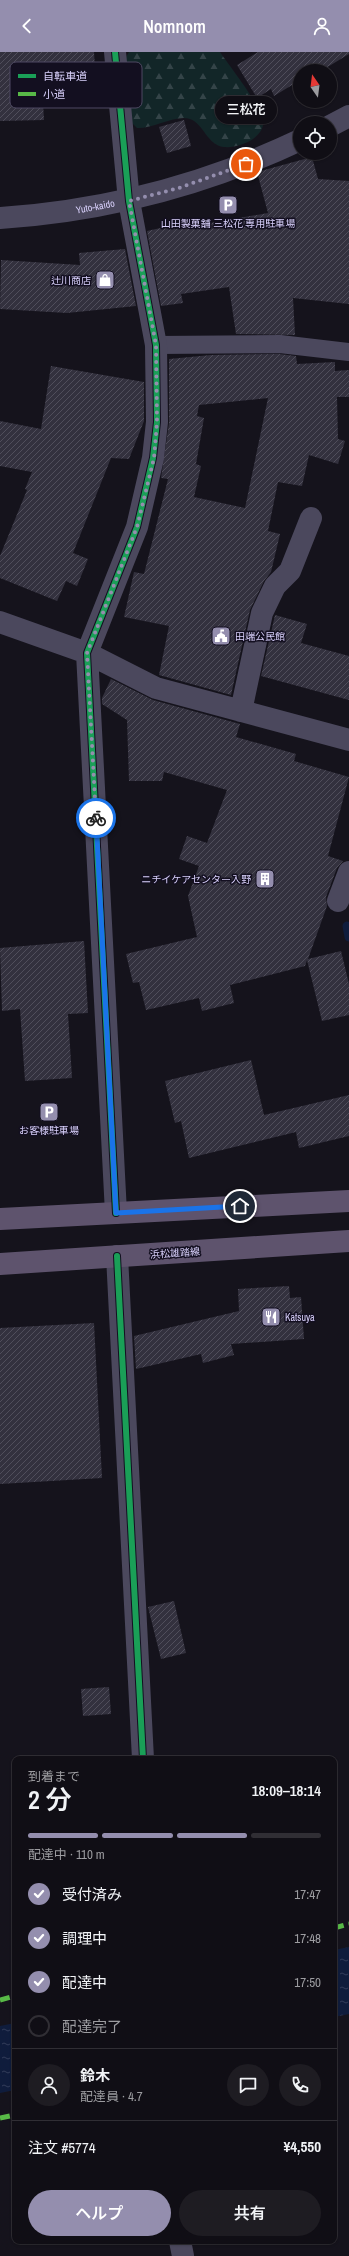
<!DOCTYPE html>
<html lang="ja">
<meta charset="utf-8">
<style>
body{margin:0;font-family:"Archivo Narrow","Noto Sans JP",sans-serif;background:#1e1c22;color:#f1f3f6;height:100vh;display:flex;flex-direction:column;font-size:15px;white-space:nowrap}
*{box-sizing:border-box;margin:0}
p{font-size:13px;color:#9c9ca0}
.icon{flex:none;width:22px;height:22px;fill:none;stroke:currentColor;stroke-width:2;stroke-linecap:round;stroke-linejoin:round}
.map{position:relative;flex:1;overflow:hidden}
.drawer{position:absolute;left:12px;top:1704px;width:325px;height:488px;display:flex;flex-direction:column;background:#100e15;border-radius:8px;box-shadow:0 1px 3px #0004,0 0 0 1px #302e34}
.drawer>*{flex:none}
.needle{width:26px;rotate:346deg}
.tools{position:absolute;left:293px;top:12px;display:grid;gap:8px}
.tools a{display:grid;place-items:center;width:44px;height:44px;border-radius:50%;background:#100e15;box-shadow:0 1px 3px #0004,0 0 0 1px #302e34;font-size:20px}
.pin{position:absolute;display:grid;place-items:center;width:34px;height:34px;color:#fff;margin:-17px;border:2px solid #fff;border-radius:50%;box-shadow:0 1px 4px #0007}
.courier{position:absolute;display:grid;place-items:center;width:40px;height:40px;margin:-20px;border:3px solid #1a73e8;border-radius:50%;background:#fff;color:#222;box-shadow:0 1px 5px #0007}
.bubble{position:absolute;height:28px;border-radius:14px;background:#100e15;box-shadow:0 1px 3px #0004,0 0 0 1px #302e34;font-size:13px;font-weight:600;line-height:28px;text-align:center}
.headline em{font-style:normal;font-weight:600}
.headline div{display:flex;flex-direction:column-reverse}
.headline{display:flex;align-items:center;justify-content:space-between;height:68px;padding:0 16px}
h1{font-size:26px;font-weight:600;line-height:30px}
.bar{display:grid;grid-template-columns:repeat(4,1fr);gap:6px 4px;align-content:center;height:48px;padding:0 16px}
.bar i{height:5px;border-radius:3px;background:#302e34}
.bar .on{background:#948eae}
.bar p{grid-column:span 4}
.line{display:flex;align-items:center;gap:10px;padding:0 16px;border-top:1px solid #302e34}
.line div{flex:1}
.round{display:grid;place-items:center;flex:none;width:42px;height:42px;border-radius:21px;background:#1e1c22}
ol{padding:0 16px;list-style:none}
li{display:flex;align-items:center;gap:12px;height:44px}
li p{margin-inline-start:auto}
li .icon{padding:4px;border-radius:50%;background:#948eae;color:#fff;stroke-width:4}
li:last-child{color:#9c9ca0}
li i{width:22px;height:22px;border:2px solid #302e34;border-radius:50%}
.button{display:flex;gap:8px;margin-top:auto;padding:8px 16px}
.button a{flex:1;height:46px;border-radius:24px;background:#948eae;color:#fff;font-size:16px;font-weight:600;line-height:46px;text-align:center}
.button a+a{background:#1e1c22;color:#f1f3f6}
header{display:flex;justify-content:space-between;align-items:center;height:52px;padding:0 16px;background:#948eae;color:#fff;font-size:18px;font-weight:600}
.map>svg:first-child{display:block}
.forest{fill:url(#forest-firs)}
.water{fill:url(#water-ripples)}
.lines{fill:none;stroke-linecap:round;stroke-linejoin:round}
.stream{stroke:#0f1c3c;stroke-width:9}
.building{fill:url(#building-hatch);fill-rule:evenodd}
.service{stroke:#4b485d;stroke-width:18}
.minor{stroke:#4b485d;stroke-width:22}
.tertiary{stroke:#4b485d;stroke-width:22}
.primary{stroke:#5e536d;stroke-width:22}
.quiet{stroke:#58b947;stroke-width:5;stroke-dasharray:10 5;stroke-linecap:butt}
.cycleway-casing{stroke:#130f20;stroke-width:8}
.cycleway{stroke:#1a9f57;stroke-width:6}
.done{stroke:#948eae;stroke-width:4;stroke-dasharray:0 7.2}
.route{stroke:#1a73e8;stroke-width:5}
.labels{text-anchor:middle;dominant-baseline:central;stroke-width:3;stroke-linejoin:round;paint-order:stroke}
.street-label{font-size:10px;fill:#d9d1fc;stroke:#130f20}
.poi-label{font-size:10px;fill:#d9d1fc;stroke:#130f20}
.key{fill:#130f20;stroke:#4e4962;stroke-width:1}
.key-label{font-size:11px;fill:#d9d1fc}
</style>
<header><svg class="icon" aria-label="back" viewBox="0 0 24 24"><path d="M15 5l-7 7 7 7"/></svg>Nomnom<svg class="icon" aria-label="person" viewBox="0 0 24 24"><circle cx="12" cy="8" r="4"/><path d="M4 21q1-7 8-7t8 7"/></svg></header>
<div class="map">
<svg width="349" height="2204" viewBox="0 0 349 2204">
<defs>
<pattern id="forest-firs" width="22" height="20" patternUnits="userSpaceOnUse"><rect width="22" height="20" fill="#122628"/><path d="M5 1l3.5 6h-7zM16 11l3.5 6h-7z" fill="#344448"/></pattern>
<pattern id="water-ripples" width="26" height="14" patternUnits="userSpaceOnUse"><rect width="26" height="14" fill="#0f1c3c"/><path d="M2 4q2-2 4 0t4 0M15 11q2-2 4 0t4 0" fill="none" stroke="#313c59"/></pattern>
<pattern id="building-hatch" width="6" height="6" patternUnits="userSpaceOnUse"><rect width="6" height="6" fill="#33313e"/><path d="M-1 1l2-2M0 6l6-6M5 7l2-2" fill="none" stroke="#504e5b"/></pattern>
</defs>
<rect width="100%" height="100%" fill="#15131c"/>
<path class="forest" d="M129,0H220C230,15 261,53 263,70C264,77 258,83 253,87C245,92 234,96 224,95C207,93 204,72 190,67C177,62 152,77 137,76L131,70L125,7Z"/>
<path class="water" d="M349,1895V1962L334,1965V1898Z
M15,1971V2038L0,2041V1974Z"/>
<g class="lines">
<path class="stream" d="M347,874L349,885"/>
</g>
<path class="building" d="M0,0H94L96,32L42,34L44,68L0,69Z
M258,0H349V2L321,19H300L299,33L297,30L274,44L271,37L257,46L237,13Z
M184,68L191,94L167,101L159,75Z
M312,105L318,127L349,129V252L293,246L295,283L236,282L229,235L181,242L183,251L161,254L147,179L174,173L175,177L268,161L257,120Z
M125,197L136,254L67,261L0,257L1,208L80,213L79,201Z
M279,302L296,304L297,312L335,310V319L349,318V345H337L338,387L345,389L338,412L309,403L302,434L278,430L268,479L280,482L271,520L264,529L250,558L231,643L159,623L169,574L124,565L134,520L144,522L168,427L161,426L169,371V307L211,303ZM268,346L245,456L194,445L201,414L196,412L204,366L197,364L199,353Z
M51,314L144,330V369L129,407L111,406L73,501L88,507L77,534L66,529L57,549L0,526V504L27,438L25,437L32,420L0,414V369L41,377Z
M275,563L307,572L301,591L349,604V648L261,624Z
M111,627L153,648L240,672L236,685L296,702L294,709L349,725L328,804L343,809L337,816L326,845L327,854L308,907L341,899L349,932V963L322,969L307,908L305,914L230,933L234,951L202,959L199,946L146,958L139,930L133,931L126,902L197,885L188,844L199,814L179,807L187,784L207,791L227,738L164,720L162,729H129L127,668L102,652V646Z
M84,889L88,961L68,962L72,1026L25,1029L20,957L2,959L0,896Z
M251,1008L264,1063L349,1043V1084L299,1096L296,1080L189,1106L181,1069L175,1071L165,1029Z
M289,1234L290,1246L301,1245L304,1287L231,1292L234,1303L203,1311L201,1302L136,1317L134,1284L239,1259L238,1237Z
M94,1271L102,1426L0,1432V1276Z
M174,1549L186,1601L161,1607L148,1555Z
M109,1635L111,1662L83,1664L81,1637Z"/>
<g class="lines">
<path class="service" d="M156,293L280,292L349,300"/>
<path class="minor" d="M115,0L129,149L156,293L157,370L153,406L137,475L87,601L116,1161
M0,570L87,601L156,636L349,688
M241,659L262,561L275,534L290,519L311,466
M338,849L349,820
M117,1204L143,1707
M180,2189L183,2204"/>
<g class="tertiary">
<path d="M330,74L349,64"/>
<path id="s1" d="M0,166C105,159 205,133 300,88"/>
</g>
<path class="primary" d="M0,1167L349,1149
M0,1212L349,1189"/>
<path class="quiet" d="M334,1876L349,1872
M0,1948L15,1944
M0,2066L15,2063"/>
<defs>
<path id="cycleway" d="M115,0L129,149L156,293L157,370L153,406L137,475L87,601L116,1161
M117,1204L143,1707"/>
</defs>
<use href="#cycleway" class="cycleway-casing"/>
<use href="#cycleway" class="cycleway"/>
</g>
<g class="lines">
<path class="done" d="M96,766L87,601L137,475L154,406L157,370L156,293L129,149L179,136L246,112"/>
<path class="route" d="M96,766L116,1161L240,1154"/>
</g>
<defs>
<symbol id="parking-square" viewBox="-11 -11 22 22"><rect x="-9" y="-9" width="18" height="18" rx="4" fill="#948eae" stroke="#130f20"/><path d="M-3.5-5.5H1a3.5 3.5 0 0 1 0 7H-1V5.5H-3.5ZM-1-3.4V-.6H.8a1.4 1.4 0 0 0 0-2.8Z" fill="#fff"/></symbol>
<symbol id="shop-square" viewBox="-11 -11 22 22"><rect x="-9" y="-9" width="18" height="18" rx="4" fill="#948eae" stroke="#130f20"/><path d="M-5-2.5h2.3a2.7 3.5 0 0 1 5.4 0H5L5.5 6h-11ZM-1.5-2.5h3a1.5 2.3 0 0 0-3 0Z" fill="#fff"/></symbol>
<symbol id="civic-square" viewBox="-11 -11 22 22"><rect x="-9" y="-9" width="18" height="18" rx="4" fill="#948eae" stroke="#130f20"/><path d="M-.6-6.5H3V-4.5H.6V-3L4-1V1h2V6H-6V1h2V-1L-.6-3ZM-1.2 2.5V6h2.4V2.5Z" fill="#fff"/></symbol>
<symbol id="building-square" viewBox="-11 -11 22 22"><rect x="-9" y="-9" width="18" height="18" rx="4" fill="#948eae" stroke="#130f20"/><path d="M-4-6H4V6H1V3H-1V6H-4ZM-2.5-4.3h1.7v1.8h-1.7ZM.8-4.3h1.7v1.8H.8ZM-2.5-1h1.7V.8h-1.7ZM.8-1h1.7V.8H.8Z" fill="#fff"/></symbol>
<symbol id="restaurant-square" viewBox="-11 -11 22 22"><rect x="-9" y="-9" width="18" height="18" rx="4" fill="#948eae" stroke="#130f20"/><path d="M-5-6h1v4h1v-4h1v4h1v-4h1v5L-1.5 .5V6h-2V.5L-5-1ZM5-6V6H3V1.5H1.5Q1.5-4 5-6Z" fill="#fff"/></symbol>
</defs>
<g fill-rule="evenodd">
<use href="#parking-square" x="217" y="142" width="22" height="22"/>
<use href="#shop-square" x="94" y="217" width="22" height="22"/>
<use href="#civic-square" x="210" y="573" width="22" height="22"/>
<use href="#building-square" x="254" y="816" width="22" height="22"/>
<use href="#parking-square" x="38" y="1049" width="22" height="22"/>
<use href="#restaurant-square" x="260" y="1254" width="22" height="22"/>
</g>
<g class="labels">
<g class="street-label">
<text stroke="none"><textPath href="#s1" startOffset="96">Yuto-kaido</textPath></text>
<text transform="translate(175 1201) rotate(-4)">浜松雄踏線</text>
</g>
<g class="poi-label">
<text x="228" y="171">山田製菓舗 三松花 専用駐車場</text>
<text x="91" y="228" text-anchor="end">辻川商店</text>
<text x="235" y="584" text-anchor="start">田端公民館</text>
<text x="251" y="827" text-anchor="end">ニチイケアセンター入野</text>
<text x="49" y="1078">お客様駐車場</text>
<text x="285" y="1265" text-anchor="start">Katsuya</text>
</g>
</g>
<rect x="10" y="10" width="132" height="46" rx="6" class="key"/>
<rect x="18" y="22" width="18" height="4" fill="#1a9f57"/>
<rect x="18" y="40" width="18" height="4" fill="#58b947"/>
<g class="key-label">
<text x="43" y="28">自転車道</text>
<text x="43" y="46">小道</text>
</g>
</svg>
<div class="tools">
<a><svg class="needle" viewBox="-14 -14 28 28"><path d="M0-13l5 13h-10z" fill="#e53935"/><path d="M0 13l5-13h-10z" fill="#9c9ca0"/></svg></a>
<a><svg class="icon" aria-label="locate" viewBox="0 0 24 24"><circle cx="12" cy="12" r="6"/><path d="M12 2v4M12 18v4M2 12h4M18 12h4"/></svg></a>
</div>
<div class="pin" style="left:246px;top:112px;background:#ea580c"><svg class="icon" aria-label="bag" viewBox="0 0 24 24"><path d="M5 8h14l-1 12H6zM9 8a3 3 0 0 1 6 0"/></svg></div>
<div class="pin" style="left:240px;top:1154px;background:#1f2937"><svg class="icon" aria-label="home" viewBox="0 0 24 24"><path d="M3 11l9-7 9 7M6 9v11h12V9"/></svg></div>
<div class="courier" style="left:96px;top:766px"><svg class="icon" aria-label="bike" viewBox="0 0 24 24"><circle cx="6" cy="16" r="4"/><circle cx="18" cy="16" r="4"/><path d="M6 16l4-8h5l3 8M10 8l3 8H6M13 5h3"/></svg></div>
<div class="bubble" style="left:215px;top:44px;width:62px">三松花</div>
<section class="drawer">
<div class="headline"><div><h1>2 分</h1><p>到着まで</p></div><em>18:09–18:14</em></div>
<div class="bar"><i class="on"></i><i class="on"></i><i class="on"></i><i></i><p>配達中 · 110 m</p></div>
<ol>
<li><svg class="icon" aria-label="check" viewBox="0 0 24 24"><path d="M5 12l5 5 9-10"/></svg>受付済み<p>17:47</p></li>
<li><svg class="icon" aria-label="check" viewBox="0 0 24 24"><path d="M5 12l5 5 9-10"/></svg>調理中<p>17:48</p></li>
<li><svg class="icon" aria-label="check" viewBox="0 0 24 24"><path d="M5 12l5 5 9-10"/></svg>配達中<p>17:50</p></li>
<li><i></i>配達完了</li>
</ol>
<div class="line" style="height:72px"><a class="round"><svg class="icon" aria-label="person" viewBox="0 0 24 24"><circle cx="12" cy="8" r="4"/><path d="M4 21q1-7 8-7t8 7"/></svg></a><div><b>鈴木</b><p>配達員 · 4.7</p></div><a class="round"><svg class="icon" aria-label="chat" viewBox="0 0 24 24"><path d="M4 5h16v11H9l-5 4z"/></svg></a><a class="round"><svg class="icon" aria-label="phone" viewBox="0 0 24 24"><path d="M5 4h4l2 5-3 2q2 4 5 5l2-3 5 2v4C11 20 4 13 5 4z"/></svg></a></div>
<div class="line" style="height:52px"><div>注文 #5774</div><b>¥4,550</b></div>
<div class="button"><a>ヘルプ</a><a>共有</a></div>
</section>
</div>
